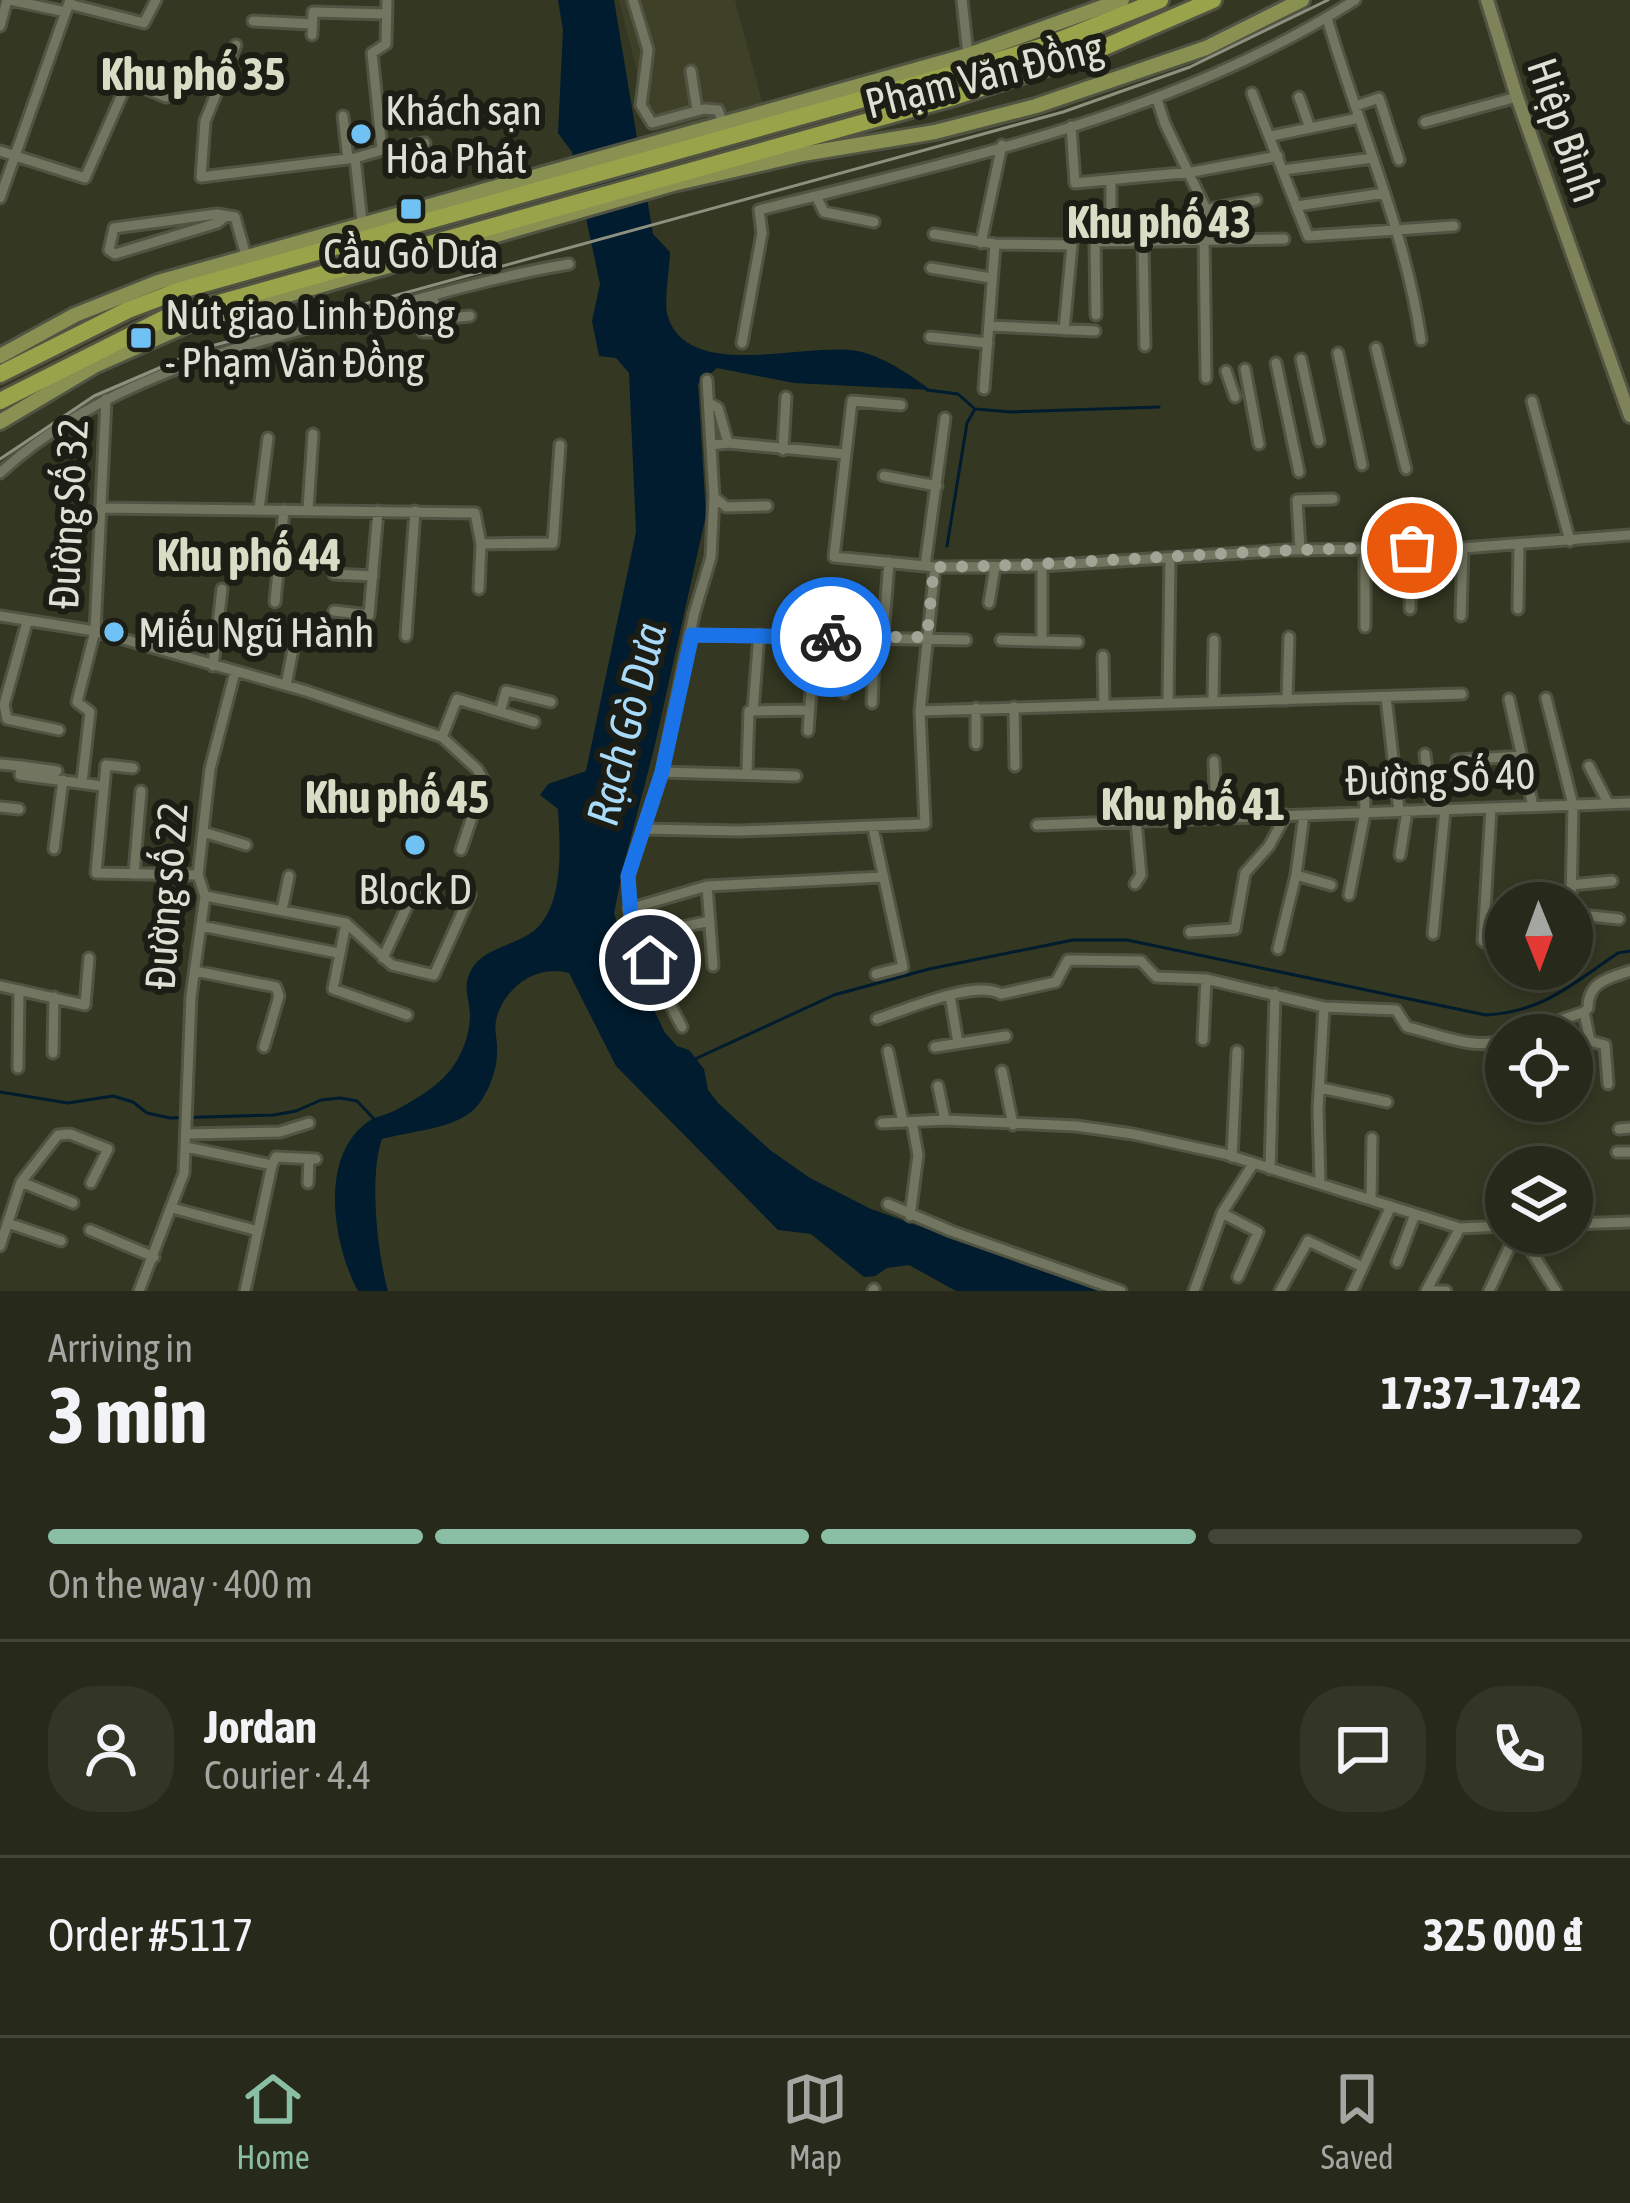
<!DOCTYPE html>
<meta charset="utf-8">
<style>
body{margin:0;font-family:"Asap Condensed",sans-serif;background:#333527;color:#f1f3f6;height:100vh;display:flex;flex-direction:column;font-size:45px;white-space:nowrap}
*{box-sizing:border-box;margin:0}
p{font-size:39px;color:#a4a6a2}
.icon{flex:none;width:66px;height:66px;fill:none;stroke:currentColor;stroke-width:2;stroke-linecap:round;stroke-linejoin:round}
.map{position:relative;height:1291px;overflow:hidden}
.panel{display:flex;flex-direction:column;background:#27291a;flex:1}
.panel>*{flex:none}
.needle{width:78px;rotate:179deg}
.buttons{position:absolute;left:1485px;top:882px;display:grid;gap:24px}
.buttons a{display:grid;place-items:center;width:108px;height:108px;border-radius:50%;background:#27291a;box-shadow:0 6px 18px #0003,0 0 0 3px #434539;font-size:60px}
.pin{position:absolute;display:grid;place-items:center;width:102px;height:102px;color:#fff;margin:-51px;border:6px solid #fff;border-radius:50%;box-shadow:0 3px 12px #0007}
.courier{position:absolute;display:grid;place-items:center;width:120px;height:120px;margin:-60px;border:9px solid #1a73e8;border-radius:50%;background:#fff;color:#222;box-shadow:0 3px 15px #0007}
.summary em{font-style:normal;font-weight:700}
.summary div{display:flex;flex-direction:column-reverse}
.summary{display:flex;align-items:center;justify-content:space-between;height:204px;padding:0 48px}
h1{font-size:78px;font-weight:700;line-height:90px}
.bar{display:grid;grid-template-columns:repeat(4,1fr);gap:18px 12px;align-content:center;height:144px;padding:0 48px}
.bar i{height:15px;border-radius:9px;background:#434539}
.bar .active{background:#8abfa5}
.bar p{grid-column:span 4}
.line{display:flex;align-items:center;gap:30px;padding:0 48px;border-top:3px solid #434539}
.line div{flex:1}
.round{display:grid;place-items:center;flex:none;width:126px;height:126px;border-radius:48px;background:#333527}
.menu{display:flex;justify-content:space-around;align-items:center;height:168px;border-top:3px solid #434539;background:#27291a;font-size:33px;color:#a4a6a2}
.menu a{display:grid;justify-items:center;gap:6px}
.menu .active{color:#8abfa5}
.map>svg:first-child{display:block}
.built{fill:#3e4127}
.water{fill:#001c2e}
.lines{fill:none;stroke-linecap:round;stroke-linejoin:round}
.stream{stroke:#001c2e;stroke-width:3}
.street-casing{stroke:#525443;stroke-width:15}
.secondary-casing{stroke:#525443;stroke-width:18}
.primary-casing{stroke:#525443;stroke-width:20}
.highway-casing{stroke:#525443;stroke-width:22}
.street{stroke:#72755f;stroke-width:9}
.secondary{stroke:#7e8359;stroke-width:12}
.primary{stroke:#899152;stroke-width:14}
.highway{stroke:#99a34a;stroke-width:16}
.rail{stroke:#8e907f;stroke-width:3}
.done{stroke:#a2a595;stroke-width:12;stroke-dasharray:0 21.6}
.route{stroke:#1a73e8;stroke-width:15}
.poi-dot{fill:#70c2f4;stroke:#1c1d14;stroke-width:4.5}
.labels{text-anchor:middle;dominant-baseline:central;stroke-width:12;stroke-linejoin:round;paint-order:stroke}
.street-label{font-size:42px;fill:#dee0d3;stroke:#1c1d14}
.poi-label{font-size:42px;fill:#dee0d3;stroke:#1c1d14;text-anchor:start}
.neighbourhood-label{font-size:45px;font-weight:bold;fill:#d9ddc5;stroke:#1c1d14}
.water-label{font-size:45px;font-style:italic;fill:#a8dafa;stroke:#1c1d14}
</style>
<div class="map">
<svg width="1630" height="1291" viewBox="0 0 1630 1291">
<rect width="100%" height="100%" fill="#343722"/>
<path class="built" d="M619,0H735L763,105L652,132Z"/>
<path class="water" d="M558,0H614L653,234L670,252C670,267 663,304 668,317C689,382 806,342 857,351C883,356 910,375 931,390L794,383L717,368L698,384L706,515L654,749L624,864L614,913L624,946L665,1033L677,1046L689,1050L704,1069L708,1090L718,1103L770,1150L810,1178L871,1209L1102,1291H956L909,1265L887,1268L875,1276L864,1277L811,1234L778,1230L616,1066L569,973C538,964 507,985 497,1016C493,1030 498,1040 497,1053C497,1072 486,1100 471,1112C450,1129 408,1132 382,1139C369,1176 377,1252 388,1291H358C333,1245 318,1156 369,1121C377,1116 386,1115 394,1111C411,1102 435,1088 447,1074C461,1059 470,1035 470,1015C470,1003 464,990 468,978C477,945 520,948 540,925C564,896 560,844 558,809L540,795L548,784L586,771L636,532L629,373L616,358L599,356L592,321L600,284L572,152L558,133L563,30Z"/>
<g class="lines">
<path class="stream" d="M927,390L958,394L975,409L1012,412L1159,407
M947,546L967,423L975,409
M695,1059L834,995L929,969L1073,940H1127L1486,1015C1543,1012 1572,984 1618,953L1630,951
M0,1092L68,1103L113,1096L133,1102L147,1113L170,1118L274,1115L296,1111L321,1100L340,1098L357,1101L376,1121"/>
<defs>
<path id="street" d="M10,0L66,12
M633,0L648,50L641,105L652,123L704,109L718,110L723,123
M962,0L968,55
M69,4L144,23L156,0
M1327,18C1358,126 1405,228 1421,340
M253,21L312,24
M0,26L7,0
M312,35L313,12L387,14
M236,45L205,121L201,177L355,158
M691,71L697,110
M1252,93L1308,236L1454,226
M1299,97L1310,128
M1157,99L1165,124L1220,238
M1356,106L1379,98L1399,160
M343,116L348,159
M1425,122L1517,97
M1071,126L1075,183L1192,172L1278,156
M1271,136L1359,118
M382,150L425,143
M0,151L85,178L128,81L166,97
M1283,170L1373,158
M1111,180V233
M816,196L824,212L874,222
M0,198L70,0
M1297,206L1385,193
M1209,209L1256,200
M226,216L217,223L115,254L109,250L114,228L217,214L235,217L246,256
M362,222L355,158L382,150L372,53L386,44L387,0
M934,234L995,244L1072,245L1064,330
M1204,238L1206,378
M1143,242L1145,346
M981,243L1002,145
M931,268L991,278
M432,295L437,314L449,318L470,316
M416,300L423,332H448
M1096,315L1095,242L1284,239
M990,326L1095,331
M930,337L988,343
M742,343L762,233L759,210C962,159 1177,114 1355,0
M1376,348L1406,469
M1338,353L1362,465
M1301,359L1319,441
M1276,363L1299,472
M1245,369L1259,444
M1226,371L1235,397
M984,389L995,244
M1532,401L1570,541
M709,403L718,408L728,443
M901,405L852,401L834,557L935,567L1042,566L1287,550L1463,548L1630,535
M711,445L728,443L845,454
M783,450L786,397
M0,473C103,378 241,345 373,311C438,294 503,275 569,264
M884,476L937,486
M714,497L726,507L767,506
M101,508L475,513L481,544L553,543L560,445
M259,509L268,438
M308,509L313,434
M1365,548V627
M1300,549L1297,500L1333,499
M925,566L945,418
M334,574L373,576
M479,589L481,544
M275,602L284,510
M989,603L995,567
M1410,609L1412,548
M1518,609L1519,544
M334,611L369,615L378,511
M0,616L95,631L306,691L442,737L477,769L484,781L461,850
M1461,616L1463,548
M27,622L4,705L7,719L59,730
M692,635L966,640
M406,636L415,511
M883,636L889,562
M1001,640L1078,642
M1042,641V566
M1103,656L1104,704
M213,666L222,589
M812,684L835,683
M286,685L295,639L326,645
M844,693L846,637
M1386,697L1399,811
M1546,698L1573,805L1571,903
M1509,699L1533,806
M1287,700L1289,637
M1168,702L1170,558
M1213,702L1214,640
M872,703L875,636
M1014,707L1015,766
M976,708V744
M753,710L759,635
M920,711L1462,694
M500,712L506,691L551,702
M808,731L815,637
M442,737L457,699L534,722
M1425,754L1432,810
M1457,760L1522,756
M1214,761L1216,818
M0,764L21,766L20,775L102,786
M21,766L57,771
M1589,766L1608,803
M133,768L106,765L96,873L198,875
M747,770L749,711L808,710
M662,772L796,776
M82,782L90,712L77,702L95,631L106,399
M0,807L19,809
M1491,808L1483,941L1489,945H1506
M1037,825L1630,803
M873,828L903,967L876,974
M644,829L740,831L925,824L920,711L935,567
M203,832L246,845
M54,849L63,780
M1400,855L1407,811
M134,874L141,791
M1296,875L1331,885
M1135,884L1141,875L1136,821
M1571,885L1612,881
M707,886L713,966
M1349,895L1365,813L1364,776
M205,896L346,923L392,965L434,975L470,895
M629,909L707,886L882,877
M282,910L289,876
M1572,914L1619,919
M346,923L333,989L407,1015
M201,926L338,953
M1190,932L1235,929L1245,873L1269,846L1286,815
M654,933L710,921
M1433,934L1445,810
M1278,949L1296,875L1304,815
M383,958L417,885
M195,971L276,987L279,996L264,1047
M0,986L85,1005L89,958
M950,995L958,1043
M877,1019C905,1010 975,979 1001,994L1056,982L1068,960L1141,961L1156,977L1206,979L1324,1007L1396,1010L1407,1027C1439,1034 1475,1052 1506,1039
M682,1027L632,932L628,876L662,772L694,614L711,557L714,497L707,380
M1517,1035L1584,1012
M1203,1040L1206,979
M935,1047L1006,1036
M888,1051L903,1122
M53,1053L54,997
M18,1068L19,991
M1002,1071L1013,1125
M1492,1080L1493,1044
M1608,1084L1605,1045L1590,1041L1584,1012L1588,1008C1588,982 1608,978 1630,971
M938,1086L945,1120
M1321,1088L1387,1102
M882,1123L945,1120L1076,1126L1133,1134L1225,1154L1460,1228L1506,1226
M1619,1129L1630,1128
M187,1134L280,1132L309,1123
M186,1147L272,1165L276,1157L316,1159
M1617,1152H1630
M1232,1157L1237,1051
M1270,1169L1275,994
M21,1182L73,1203
M308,1183L309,1159
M1320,1183L1318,1109L1324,1007
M1371,1200L1372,1138
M888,1204L951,1231L1121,1291
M172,1208L258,1231
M1222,1213L1258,1232L1238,1277
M910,1216L918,1155L912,1122
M8,1223L61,1241
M1572,1224L1630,1222
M90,1230L154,1257
M1520,1233L1556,1291
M0,1246L21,1182L58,1135L70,1134L108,1149L91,1183
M1397,1262L1415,1214
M139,1291L184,1173L191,996L205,896L198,875L210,769L235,672
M245,1291L272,1165
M873,1291L874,1289
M1194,1291L1222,1213L1253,1164
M1280,1291L1308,1241L1363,1267
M1352,1291L1391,1206
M1426,1291L1460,1228
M1426,1291H1446
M1489,1291L1516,1233"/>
<path id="secondary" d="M1487,0L1517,97L1630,416"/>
<path id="primary" d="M0,356L75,315L158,282L968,55L1122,0
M0,422L96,365L191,323L673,184L803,154L935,132L1036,106L1206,48L1302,0"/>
<path id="highway" d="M0,374L128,310L178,291L967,70L1047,45L1160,0
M0,401L165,318L954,97L1093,52L1213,0"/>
</defs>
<use href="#street" class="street-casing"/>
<use href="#secondary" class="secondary-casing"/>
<use href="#primary" class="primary-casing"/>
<use href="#highway" class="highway-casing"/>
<use href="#street" class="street"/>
<use href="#secondary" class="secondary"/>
<use href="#primary" class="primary"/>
<use href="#highway" class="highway"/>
<path class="rail" d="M0,459L94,396L208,347L1063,112L1190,67L1328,0"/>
</g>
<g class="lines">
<path class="done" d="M831,637H927L934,567C1094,565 1253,547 1412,548"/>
<path class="route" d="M650,960L632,932L628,876L662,772L692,635L831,637"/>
</g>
<g class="poi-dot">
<circle cx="361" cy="134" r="12"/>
<rect x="399" y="197" width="24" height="24" rx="6"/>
<rect x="129" y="326" width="24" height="24" rx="6"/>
<circle cx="114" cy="632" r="12"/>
<circle cx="415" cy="845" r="12"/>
</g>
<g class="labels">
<g class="street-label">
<text transform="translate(984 75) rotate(-14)">Phạm Văn Đồng</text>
<text transform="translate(1565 130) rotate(71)">Hiệp Bình</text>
<text transform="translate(68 514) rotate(-87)">Đường Số 32</text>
<text transform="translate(1440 777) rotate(-2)">Đường Số 40</text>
<text transform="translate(166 896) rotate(-86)">Đường số 22</text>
</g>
<g class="poi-label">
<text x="385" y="110">Khách sạn<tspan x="385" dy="48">Hòa Phát</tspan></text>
<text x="411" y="253" text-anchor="middle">Cầu Gò Dưa</text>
<text x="165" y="314">Nút giao Linh Đông<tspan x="165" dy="48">- Phạm Văn Đồng</tspan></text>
<text x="138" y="632">Miếu Ngũ Hành</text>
<text x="415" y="889" text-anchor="middle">Block D</text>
</g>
<g class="neighbourhood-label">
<text x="193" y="74">Khu phố 35</text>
<text x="1159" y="222">Khu phố 43</text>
<text x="249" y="555">Khu phố 44</text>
<text x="397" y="797">Khu phố 45</text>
<text x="1193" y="804">Khu phố 41</text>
</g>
<g class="water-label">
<text transform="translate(626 724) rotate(-76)">Rạch Gò Dưa</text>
</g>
</g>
</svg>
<div class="buttons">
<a><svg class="needle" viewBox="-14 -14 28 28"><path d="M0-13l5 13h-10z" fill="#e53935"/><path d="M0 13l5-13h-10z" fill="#a4a6a2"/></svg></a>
<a><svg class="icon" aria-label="locate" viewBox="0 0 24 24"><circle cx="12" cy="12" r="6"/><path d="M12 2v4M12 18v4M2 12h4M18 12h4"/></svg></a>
<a><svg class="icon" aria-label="layers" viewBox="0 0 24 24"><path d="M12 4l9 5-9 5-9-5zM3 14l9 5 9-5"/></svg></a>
</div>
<div class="pin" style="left:1412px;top:548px;background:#ea580c"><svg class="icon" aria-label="bag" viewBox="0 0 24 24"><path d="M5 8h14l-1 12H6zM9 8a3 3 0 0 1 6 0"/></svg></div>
<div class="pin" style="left:650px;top:960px;background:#1f2937"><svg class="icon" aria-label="home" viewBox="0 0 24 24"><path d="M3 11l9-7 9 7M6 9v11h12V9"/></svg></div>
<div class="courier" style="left:831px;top:637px"><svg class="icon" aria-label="bike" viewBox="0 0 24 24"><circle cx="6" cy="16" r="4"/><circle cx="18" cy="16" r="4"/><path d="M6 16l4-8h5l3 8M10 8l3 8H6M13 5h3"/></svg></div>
</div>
<section class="panel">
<div class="summary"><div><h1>3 min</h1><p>Arriving in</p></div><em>17:37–17:42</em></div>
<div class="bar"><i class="active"></i><i class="active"></i><i class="active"></i><i></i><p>On the way · 400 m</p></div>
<div class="line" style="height:216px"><a class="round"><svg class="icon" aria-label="person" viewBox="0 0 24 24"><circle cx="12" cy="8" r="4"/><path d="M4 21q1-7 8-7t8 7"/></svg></a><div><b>Jordan</b><p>Courier · 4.4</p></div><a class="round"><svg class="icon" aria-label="chat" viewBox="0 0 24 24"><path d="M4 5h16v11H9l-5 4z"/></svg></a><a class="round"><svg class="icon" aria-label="phone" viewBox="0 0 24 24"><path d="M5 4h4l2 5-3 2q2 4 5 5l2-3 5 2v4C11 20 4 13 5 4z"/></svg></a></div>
<div class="line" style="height:156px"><div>Order #5117</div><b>325 000 ₫</b></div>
</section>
<nav class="menu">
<a class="active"><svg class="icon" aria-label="home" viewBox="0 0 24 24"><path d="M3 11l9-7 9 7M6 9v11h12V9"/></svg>Home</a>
<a><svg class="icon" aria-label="map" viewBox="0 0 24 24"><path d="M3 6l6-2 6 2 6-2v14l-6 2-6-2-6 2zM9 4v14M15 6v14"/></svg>Map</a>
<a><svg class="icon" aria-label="saved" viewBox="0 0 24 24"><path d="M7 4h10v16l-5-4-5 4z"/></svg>Saved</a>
</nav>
